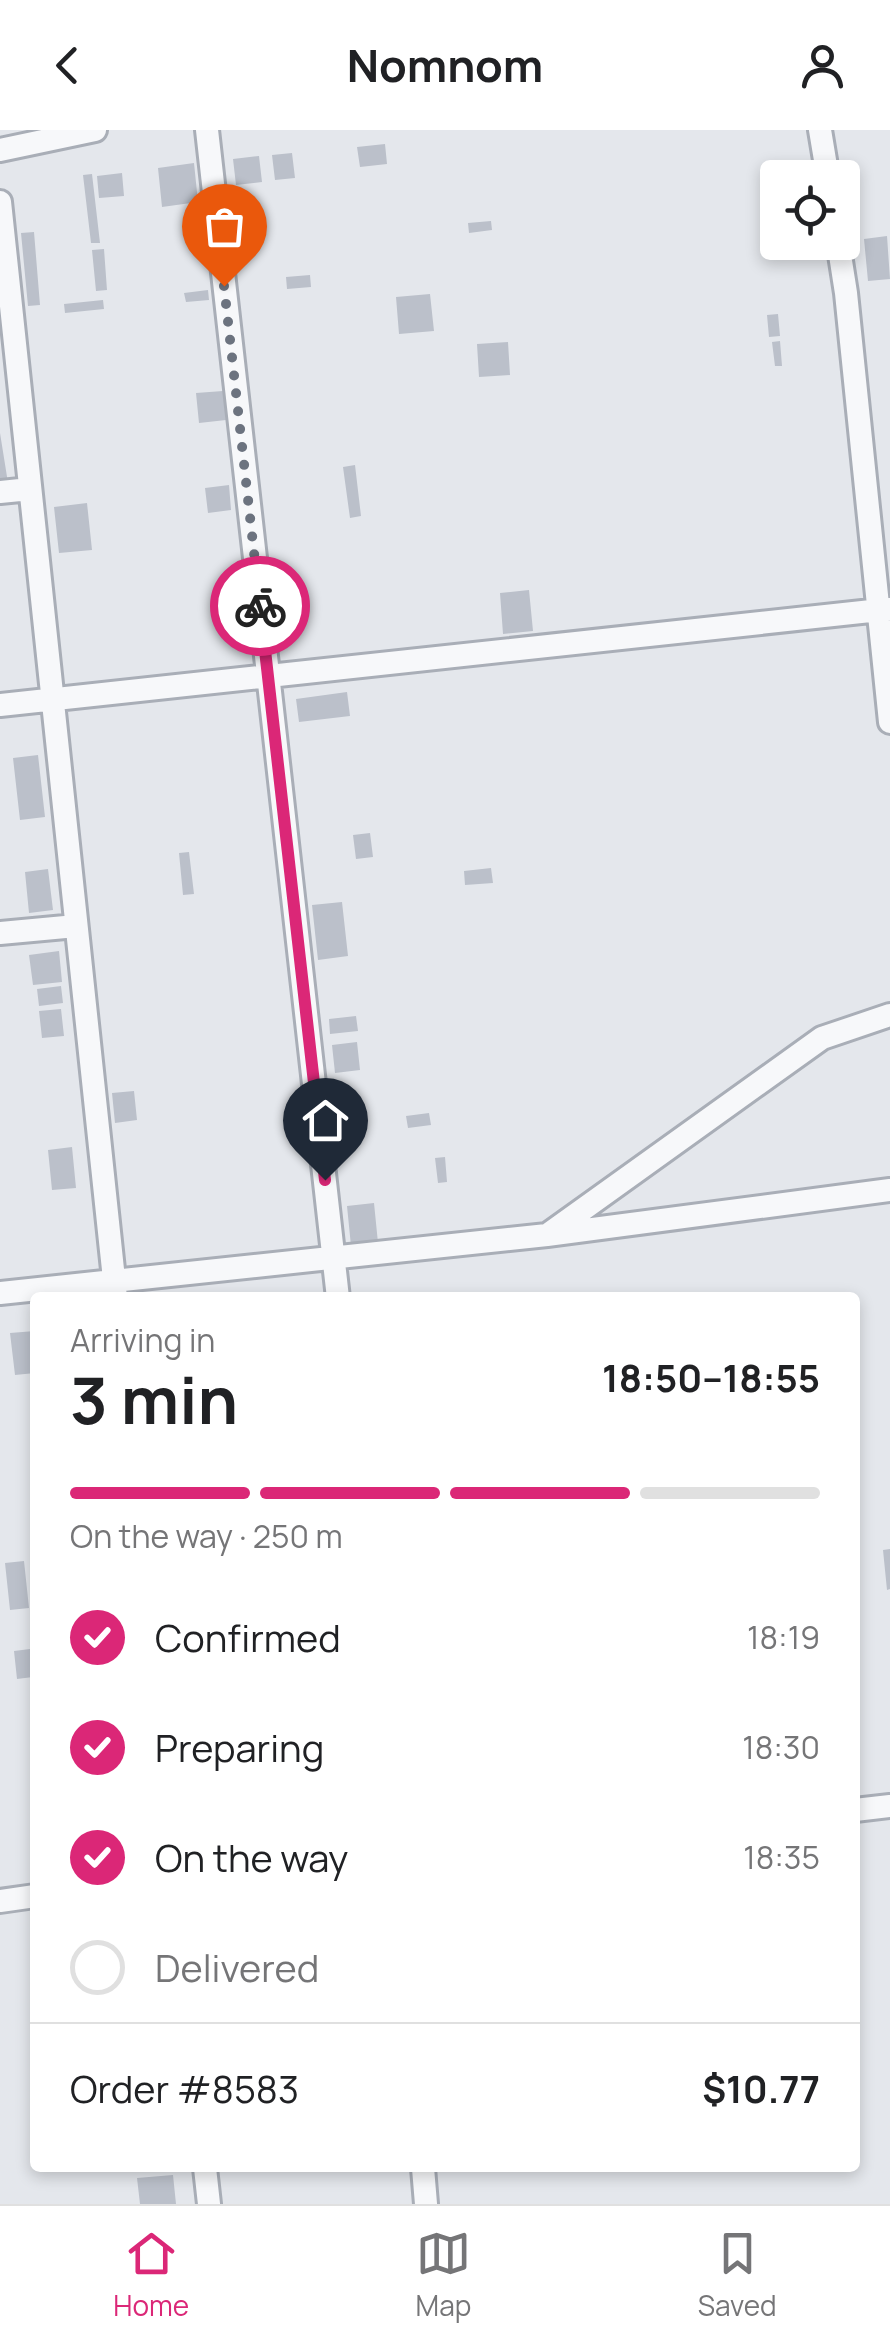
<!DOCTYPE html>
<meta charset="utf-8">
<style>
body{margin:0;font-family:Manrope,sans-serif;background:#f2f2f2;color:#202124;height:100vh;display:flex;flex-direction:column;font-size:38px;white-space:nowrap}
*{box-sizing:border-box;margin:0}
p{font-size:32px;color:#757577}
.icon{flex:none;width:55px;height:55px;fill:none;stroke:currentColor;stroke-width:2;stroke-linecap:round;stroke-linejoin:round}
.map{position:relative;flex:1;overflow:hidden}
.drawer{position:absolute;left:30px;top:1162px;width:830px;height:880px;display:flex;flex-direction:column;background:#fff;border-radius:10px;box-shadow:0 5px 15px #0003}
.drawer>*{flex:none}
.buttons{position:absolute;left:760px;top:30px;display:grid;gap:20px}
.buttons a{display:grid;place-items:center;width:100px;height:100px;border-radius:10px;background:#fff;box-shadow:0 5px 15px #0003;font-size:50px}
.pin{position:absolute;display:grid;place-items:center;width:85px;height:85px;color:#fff;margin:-102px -42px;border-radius:50% 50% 50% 0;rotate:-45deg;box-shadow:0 0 10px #0007}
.pin .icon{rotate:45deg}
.courier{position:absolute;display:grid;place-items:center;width:100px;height:100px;margin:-50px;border:8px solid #db2777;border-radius:50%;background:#fff;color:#222;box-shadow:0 2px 12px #0007}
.headline em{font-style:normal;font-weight:700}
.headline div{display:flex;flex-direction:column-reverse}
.headline{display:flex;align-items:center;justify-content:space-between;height:170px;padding:0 40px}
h1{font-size:65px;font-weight:700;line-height:75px}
.bar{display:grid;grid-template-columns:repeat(4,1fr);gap:15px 10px;align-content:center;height:120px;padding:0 40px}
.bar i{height:12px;border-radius:8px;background:#e0e0e0}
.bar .current{background:#db2777}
.bar p{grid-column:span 4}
.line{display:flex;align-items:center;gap:25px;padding:0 40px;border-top:2px solid #e0e0e0}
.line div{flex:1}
ol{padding:0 40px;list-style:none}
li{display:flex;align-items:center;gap:30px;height:110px}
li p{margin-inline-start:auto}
li .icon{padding:10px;border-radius:50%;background:#db2777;color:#fff;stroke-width:4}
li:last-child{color:#757577}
li i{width:55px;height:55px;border:5px solid #e0e0e0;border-radius:50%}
header{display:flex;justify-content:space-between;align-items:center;height:130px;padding:0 40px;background:#fff;font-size:45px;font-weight:700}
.menu{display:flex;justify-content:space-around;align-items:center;height:140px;border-top:2px solid #e0e0e0;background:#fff;font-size:28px;color:#757577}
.menu a{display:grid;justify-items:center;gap:5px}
.menu .current{color:#db2777}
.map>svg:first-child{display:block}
.building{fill:#bbc0ca}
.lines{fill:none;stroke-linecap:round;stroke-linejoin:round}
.minor-casing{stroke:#a9aeb7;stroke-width:28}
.minor{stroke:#f7f8fa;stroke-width:22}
.done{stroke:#6c737f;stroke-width:10;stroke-dasharray:0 18}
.route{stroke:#db2777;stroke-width:12}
</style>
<header><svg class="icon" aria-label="back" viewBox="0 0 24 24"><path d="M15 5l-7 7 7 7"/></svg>Nomnom<svg class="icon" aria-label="person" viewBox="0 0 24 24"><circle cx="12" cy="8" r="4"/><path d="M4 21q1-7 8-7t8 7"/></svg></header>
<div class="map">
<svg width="890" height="2074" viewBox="0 0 890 2074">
<rect width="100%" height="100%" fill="#e4e7ec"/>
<path class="building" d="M385,14L387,34L360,37L357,17Z
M292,23L295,48L275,50L272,25Z
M259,26L262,52L236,55L233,29Z
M194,33L198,72L162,77L158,38Z
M122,43L124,66L99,68L97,46Z
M92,44L100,113H91L83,45Z
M491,91L492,100L469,103L468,93Z
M34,102L40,175L28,176L21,103Z
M887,106L890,149L868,151L864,109Z
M104,119L107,160L96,161L92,120Z
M310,145L311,157L287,159L286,147Z
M208,160L209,170L186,172L184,163Z
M430,164L434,201L399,204L396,167Z
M103,170L104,179L65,183L64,174Z
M778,184L780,206L769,207L767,185Z
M780,211L782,236H775L772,212Z
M508,212L510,245L479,247L477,214Z
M223,261L226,290L199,293L196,263Z
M0,303L8,353L0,354Z
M355,335L361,386L350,388L343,337Z
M229,355L231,380L208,383L205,358Z
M87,373L92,420L59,423L54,377Z
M529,460L533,501L503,504L500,463Z
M347,562L350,586L299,592L296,569Z
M38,625L45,687L20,690L13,628Z
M370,703L373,727L356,729L353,705Z
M189,722L194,764L183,765L179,723Z
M491,738L493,753L465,755L464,741Z
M48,739L53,780L29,783L25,742Z
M342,772L348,826L318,830L312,775Z
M59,821L62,852L33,855L29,825Z
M61,856L63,873L39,876L37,859Z
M61,879L64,906L42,908L39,881Z
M356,886L358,901L330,904L329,889Z
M357,912L360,940L335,943L332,915Z
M134,961L137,990L115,993L112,963Z
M429,983L431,995L408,998L406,986Z
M72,1017L76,1058L52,1060L48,1020Z
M445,1027L447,1052L438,1053L435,1028Z
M374,1073L378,1113L351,1116L347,1076Z
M35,1201V1243L15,1245L10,1203Z
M890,1419V1459L887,1460L883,1420Z
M24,1431L29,1478L10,1480L5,1433Z
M30,1519L33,1547L17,1549L14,1521Z
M173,2045L176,2074H140L137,2048Z"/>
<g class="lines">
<defs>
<path id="minor" d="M207,0L338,1168
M820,0L828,48
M0,20L95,0
M0,72L116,1168
M838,112L846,163L890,592
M0,362L30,359
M0,575L890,479
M0,803L76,796
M550,1103L822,908L890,885
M0,1163L547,1105L890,1060
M855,1680L890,1676
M0,1771L35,1766
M205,2038L209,2074
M423,2038L426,2074"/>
</defs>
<use href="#minor" class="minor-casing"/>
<use href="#minor" class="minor"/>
</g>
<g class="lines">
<path class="done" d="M224,156L260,476"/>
<path class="route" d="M260,476L325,1050"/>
</g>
</svg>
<div class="buttons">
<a><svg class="icon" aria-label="locate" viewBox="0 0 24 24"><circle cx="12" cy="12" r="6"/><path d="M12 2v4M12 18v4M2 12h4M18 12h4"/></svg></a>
</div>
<div class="pin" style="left:224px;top:156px;background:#ea580c"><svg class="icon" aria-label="bag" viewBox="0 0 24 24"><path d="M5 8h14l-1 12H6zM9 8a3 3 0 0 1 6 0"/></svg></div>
<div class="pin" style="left:325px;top:1050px;background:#1f2937"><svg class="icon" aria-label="home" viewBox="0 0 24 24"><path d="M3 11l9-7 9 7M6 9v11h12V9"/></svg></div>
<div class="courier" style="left:260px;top:476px"><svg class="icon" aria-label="bike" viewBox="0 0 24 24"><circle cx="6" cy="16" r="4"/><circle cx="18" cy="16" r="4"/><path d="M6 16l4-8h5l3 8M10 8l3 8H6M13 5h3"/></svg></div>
<section class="drawer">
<div class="headline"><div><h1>3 min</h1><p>Arriving in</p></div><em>18:50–18:55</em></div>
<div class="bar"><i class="current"></i><i class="current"></i><i class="current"></i><i></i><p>On the way · 250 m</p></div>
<ol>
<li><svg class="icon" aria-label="check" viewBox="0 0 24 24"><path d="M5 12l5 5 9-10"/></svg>Confirmed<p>18:19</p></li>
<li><svg class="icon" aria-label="check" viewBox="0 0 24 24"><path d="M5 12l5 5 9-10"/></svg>Preparing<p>18:30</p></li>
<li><svg class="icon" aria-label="check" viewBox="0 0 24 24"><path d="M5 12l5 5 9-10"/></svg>On the way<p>18:35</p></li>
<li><i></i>Delivered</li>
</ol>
<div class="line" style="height:130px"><div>Order #8583</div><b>$10.77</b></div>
</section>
</div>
<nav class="menu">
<a class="current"><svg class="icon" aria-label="home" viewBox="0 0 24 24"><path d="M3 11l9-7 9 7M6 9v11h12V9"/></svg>Home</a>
<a><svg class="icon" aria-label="map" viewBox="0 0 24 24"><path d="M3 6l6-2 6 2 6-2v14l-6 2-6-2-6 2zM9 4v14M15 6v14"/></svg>Map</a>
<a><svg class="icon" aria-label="saved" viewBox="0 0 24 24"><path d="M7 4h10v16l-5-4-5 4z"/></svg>Saved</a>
</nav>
